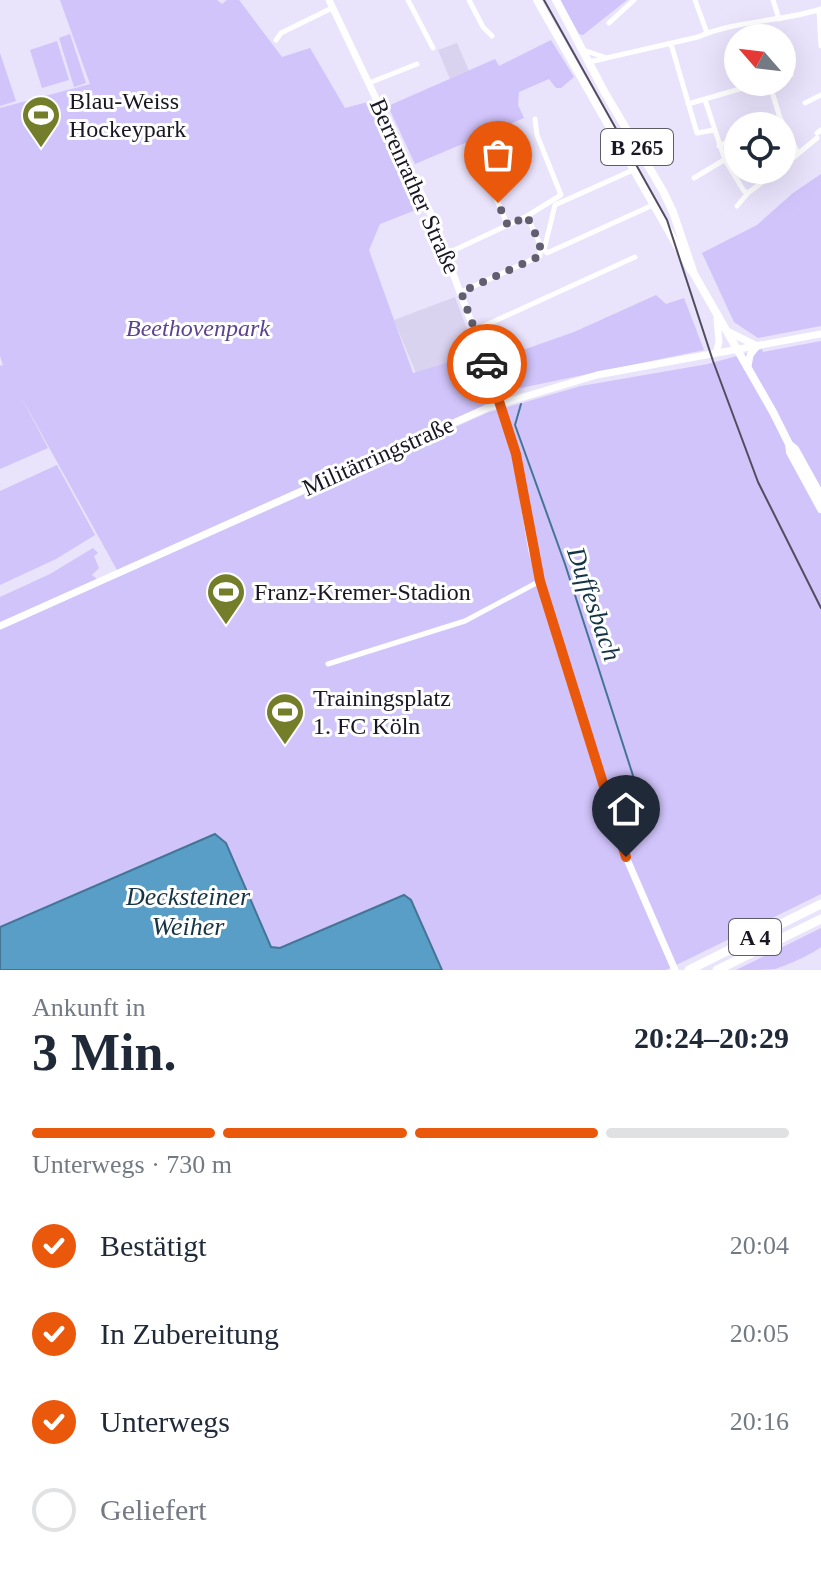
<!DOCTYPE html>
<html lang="de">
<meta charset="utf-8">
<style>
body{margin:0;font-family:Georgia,serif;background:#f2f2f3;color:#1f2937;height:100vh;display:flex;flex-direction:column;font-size:30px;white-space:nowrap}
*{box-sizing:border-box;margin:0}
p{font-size:26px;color:#747a83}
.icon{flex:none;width:44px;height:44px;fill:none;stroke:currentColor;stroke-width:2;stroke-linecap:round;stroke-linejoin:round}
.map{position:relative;height:970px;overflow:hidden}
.details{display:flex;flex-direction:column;background:#fff;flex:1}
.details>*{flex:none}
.needle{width:52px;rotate:298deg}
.controls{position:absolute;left:724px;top:24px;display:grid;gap:16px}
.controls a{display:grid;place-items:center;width:72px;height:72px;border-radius:50%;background:#fff;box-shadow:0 8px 32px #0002;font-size:40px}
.pin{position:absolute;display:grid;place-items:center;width:68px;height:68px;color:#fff;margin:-82px -34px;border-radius:50% 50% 50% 0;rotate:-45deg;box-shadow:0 0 8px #0007}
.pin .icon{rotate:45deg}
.courier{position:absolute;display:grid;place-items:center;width:80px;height:80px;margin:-40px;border:6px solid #ea580c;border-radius:50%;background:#fff;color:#222;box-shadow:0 2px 10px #0007}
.head em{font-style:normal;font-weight:700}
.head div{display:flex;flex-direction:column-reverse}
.head{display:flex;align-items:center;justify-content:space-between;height:136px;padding:0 32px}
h1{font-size:52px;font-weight:700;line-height:60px}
.bar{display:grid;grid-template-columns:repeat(4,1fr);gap:12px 8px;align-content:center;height:96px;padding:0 32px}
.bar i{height:10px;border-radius:6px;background:#e0e1e3}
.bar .on{background:#ea580c}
.bar p{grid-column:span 4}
ol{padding:0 32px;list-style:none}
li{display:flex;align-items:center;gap:24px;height:88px}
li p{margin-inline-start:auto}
li .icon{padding:8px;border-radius:50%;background:#ea580c;color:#fff;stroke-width:4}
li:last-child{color:#747a83}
li i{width:44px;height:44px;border:4px solid #e0e1e3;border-radius:50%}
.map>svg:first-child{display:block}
.built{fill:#dad3f0}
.green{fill:#d1c4fb}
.water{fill:#589ec6;stroke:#457595;stroke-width:2}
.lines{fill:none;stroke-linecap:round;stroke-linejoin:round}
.stream{stroke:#457595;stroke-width:2}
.street{stroke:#fff;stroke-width:5}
.secondary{stroke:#fff;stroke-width:7}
.primary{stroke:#fff;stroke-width:8}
.highway{stroke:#fff;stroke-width:9}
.tram{stroke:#524d5e;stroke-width:2}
.done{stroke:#625e70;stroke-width:8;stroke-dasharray:0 14.4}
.route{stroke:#ea580c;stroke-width:10}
.labels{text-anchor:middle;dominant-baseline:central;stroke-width:6;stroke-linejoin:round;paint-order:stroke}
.shield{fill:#fff;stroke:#5f5c66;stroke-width:2}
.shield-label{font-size:22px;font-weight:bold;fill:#1a1624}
.poi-label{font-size:24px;fill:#1a1624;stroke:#fff;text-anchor:start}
.street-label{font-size:24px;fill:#1a1624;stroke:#fff}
.park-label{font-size:24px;font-style:italic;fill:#5c4390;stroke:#fff}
.water-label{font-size:26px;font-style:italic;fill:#153546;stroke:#fff}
</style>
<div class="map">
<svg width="821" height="970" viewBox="0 0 821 970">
<rect width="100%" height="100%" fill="#e9e3fc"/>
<path class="built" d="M457,43L469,71L450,79L438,50Z
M455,297L476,354L416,373L394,320Z"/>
<path class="green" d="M60,0H217L222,4L227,0H239L282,57L310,48L345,108L368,102L421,208L380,224L369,250L413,373L476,354L491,391L490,399L483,406L117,570L20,395L48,448L0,469V366L3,365L0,356V108L90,84Z
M560,0H627L583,35L579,34Z
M70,34L86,83L74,87L59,38Z
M551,40L574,77L561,88H556L549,79L519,92L518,105L524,118L415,164L388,106L495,59L499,66Z
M57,41L69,80L42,88L30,50Z
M0,53L16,101L0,106Z
M821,174V326L758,338L734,322L702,253L757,225L793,193Z
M656,295L666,304L684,298L704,350L511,390L503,388L492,361L574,332Z
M821,341V894L666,970H0V629L487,413L581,386L708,364L762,349L763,352Z
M57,465L95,535L56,559L0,585V491Z
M93,548L98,553L94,556L99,568L92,575L97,579L0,622V597L50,574Z
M821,928V947C811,955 787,965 775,969C763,970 748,970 736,970Z"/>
<path class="water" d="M215,834L226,843L271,947L280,948L404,895L411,900L442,970H0V927Z"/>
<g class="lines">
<path class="stream" d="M521,404L515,425L565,564L646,816"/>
<path class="street" d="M408,0L433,48
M469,0L483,27L492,36
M695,0L707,33
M773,0L779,19
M819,11L821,46
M609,23L634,0
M276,40L281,33L332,8
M671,44L697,133L714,130
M583,50L604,57
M589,62L698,37C736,20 781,22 821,9
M782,77L791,75
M769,82L780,118L798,153
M369,83L417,64
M705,100L725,160L744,191L748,193
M805,103L821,95
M688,104L764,82
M762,126L780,118
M817,133L821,130
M719,146L738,137
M478,147L479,159L508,226
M782,167L817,138
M633,170L555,205L544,250L547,253L653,205
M694,178L724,160
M737,206L748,193L778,170
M446,254L527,216L561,195L537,135L535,119
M461,292L540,256V244L527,216
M475,330L635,257
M328,664L465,621L540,581"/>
<path class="secondary" d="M329,0L430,212L498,394L516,454L532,551L547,604L626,857L675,970
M727,331L755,345
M716,353L719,342L717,319
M748,366L750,355L757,346
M0,626L487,408L597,375L821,334"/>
<path class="primary" d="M537,0L691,270
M556,0L605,93L663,191L673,212L694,274L773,412L789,444L790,452L821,509
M789,444L795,449L821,496"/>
<path class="highway" d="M689,970L821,904
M717,970L821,919"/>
<path class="tram" d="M544,0L667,220L713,361L758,482L821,608"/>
</g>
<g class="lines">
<path class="done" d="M487,364L461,292L540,256V244L527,216L508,226L498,203"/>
<path class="route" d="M487,364L516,454L540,581L626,857"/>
</g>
<defs>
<symbol id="stadium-pin" viewBox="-11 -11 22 30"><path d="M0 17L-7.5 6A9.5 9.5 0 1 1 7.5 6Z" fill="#747e2a" stroke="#fff"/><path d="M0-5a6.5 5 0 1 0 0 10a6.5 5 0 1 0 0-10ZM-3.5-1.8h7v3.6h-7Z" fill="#fff"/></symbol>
</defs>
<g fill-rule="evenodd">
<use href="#stadium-pin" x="19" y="93" width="44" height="60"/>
<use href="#stadium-pin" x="204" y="570" width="44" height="60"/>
<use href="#stadium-pin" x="263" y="690" width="44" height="60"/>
</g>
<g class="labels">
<g class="shield">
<rect x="601" y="129" width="72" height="36" rx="6"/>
<rect x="729" y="919" width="52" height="36" rx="6"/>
</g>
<g class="shield-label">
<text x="637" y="147">B 265</text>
<text x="755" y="937">A 4</text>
</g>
<g class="poi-label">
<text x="69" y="101">Blau-Weiss<tspan x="69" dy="28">Hockeypark</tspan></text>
<text x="254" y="592">Franz-Kremer-Stadion</text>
<text x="313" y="698">Trainingsplatz<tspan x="313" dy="28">1. FC Köln</tspan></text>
</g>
<g class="street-label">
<text transform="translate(415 186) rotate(66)">Berrenrather Straße</text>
<text transform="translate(378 456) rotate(-24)">Militärringstraße</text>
</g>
<g class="park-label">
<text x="198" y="328">Beethovenpark</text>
</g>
<g class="water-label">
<text transform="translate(594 604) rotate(71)">Duffesbach</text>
<text x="188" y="896">Decksteiner<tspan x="188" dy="30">Weiher</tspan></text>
</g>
</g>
</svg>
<div class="controls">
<a><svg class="needle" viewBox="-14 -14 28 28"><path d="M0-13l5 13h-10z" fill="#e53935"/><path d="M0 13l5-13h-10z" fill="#747a83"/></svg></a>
<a><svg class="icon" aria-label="locate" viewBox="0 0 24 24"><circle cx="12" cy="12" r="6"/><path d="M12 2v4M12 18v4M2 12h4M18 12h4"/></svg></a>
</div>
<div class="pin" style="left:498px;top:203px;background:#ea580c"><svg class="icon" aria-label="bag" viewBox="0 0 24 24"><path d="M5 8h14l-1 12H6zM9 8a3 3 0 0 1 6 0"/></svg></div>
<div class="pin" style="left:626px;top:857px;background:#1f2937"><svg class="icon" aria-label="home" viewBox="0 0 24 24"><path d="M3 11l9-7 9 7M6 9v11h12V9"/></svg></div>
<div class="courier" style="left:487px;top:364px"><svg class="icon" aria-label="car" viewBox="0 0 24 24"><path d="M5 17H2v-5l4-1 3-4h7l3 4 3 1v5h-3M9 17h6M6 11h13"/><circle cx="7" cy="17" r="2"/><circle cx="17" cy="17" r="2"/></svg></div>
</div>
<section class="details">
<div class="head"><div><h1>3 Min.</h1><p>Ankunft in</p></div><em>20:24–20:29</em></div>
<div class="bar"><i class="on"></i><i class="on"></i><i class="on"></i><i></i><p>Unterwegs · 730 m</p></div>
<ol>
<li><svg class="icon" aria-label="check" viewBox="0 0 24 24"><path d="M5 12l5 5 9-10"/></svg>Bestätigt<p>20:04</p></li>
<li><svg class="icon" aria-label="check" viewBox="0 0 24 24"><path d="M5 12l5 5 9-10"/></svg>In Zubereitung<p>20:05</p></li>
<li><svg class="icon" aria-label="check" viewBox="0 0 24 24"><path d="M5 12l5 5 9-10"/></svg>Unterwegs<p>20:16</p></li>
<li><i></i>Geliefert</li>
</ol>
</section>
